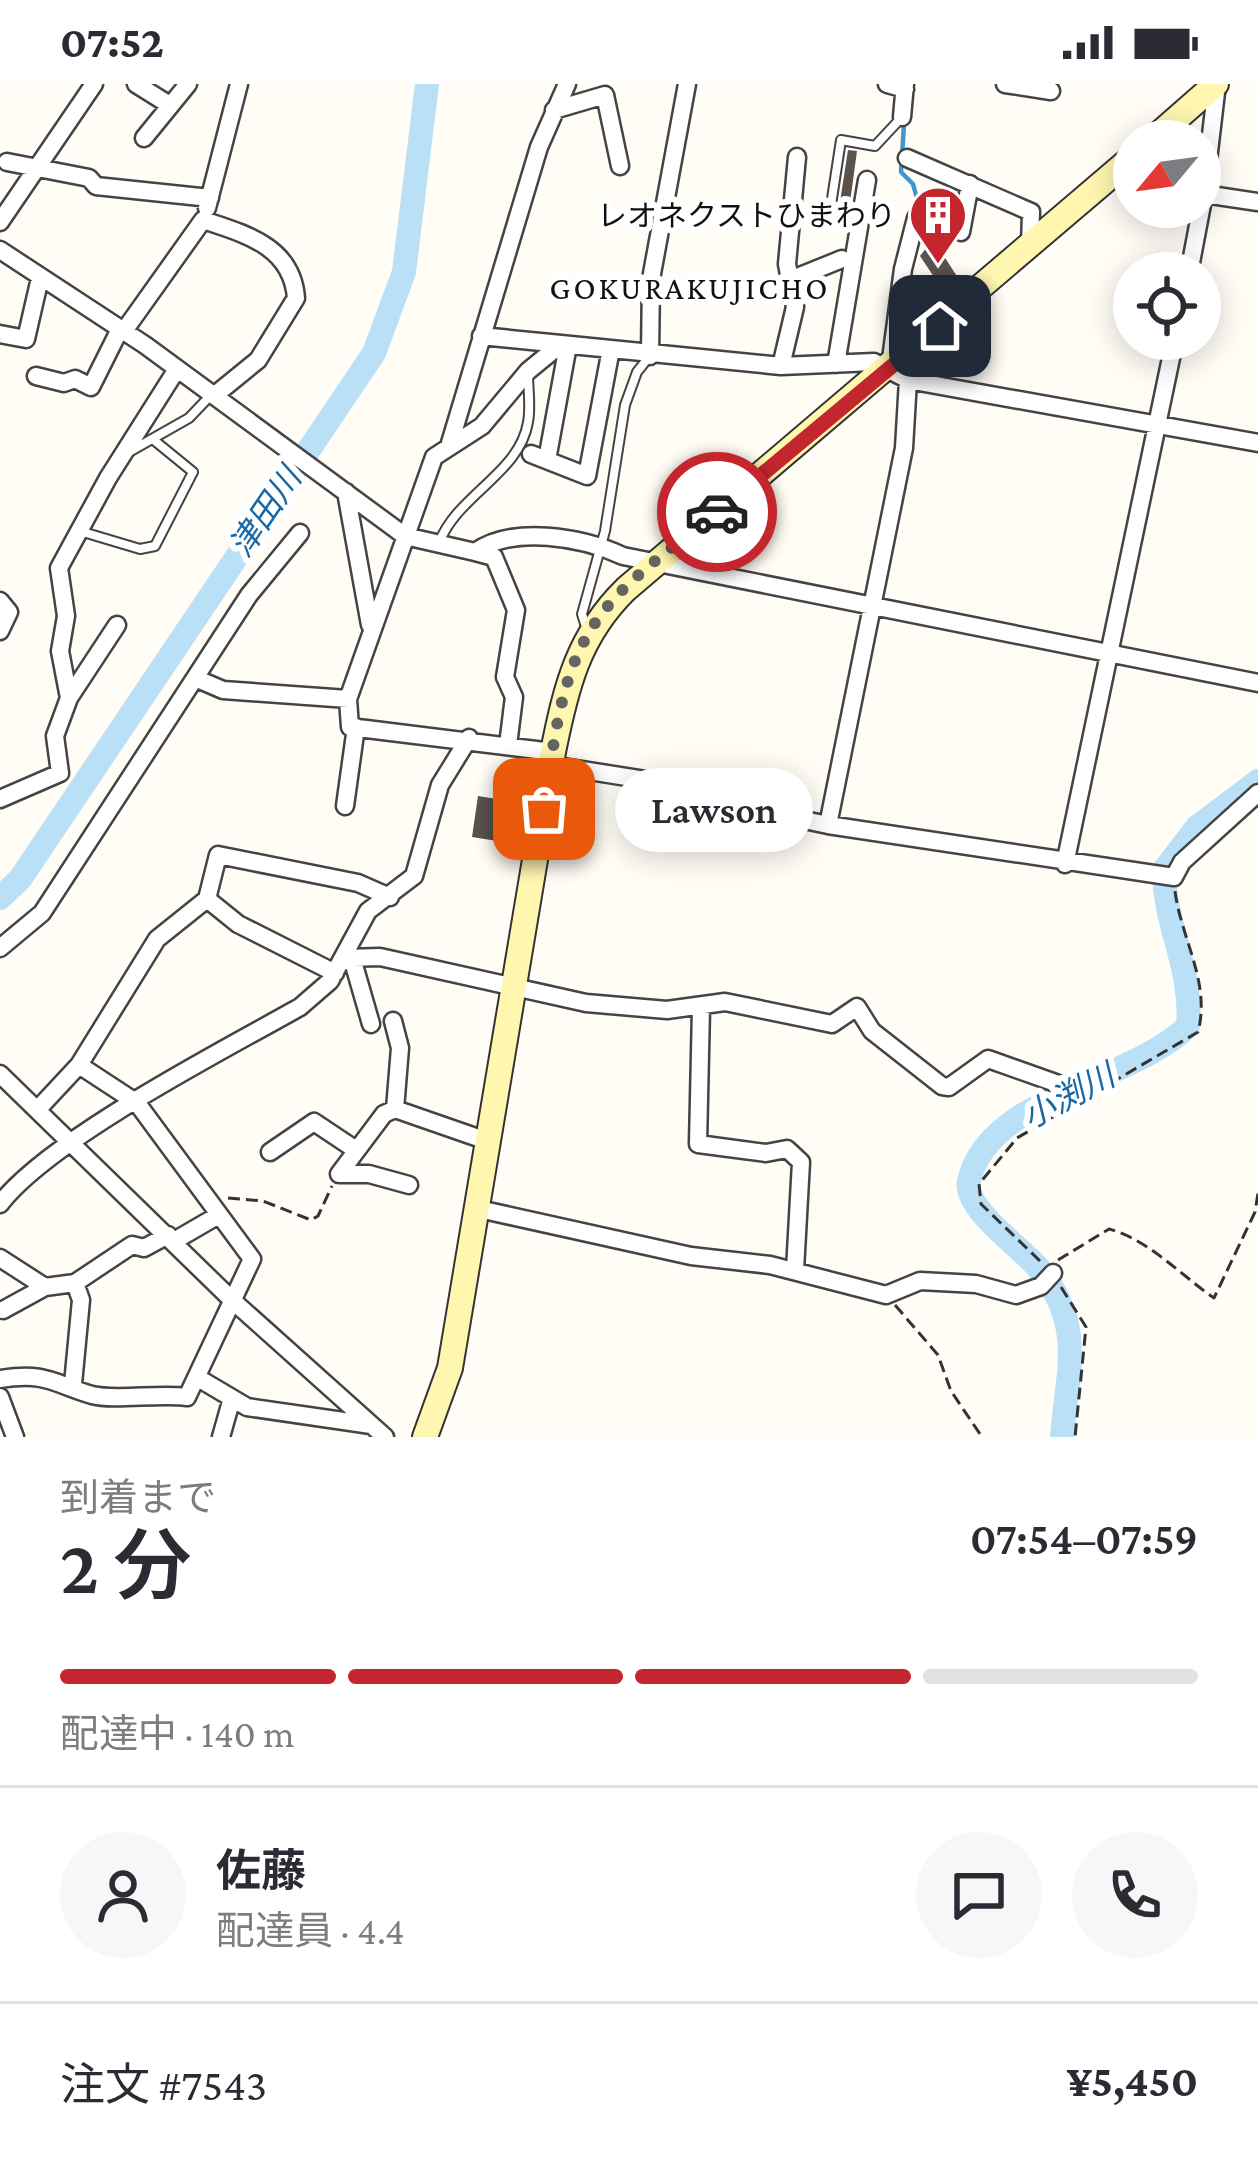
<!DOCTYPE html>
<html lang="ja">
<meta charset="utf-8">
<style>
body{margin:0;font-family:"Crimson Pro","Noto Sans JP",serif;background:#f7f7f7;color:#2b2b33;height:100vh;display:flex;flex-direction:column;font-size:45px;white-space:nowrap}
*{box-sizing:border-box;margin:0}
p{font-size:39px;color:#7c7c81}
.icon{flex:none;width:66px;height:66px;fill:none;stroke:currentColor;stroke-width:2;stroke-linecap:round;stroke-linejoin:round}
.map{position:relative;height:1353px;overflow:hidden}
.side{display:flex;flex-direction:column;background:#fff;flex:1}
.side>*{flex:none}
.needle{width:78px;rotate:241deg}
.buttons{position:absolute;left:1113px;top:36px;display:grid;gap:24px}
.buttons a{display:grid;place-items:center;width:108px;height:108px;border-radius:50%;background:#fff;box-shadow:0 6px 30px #0003;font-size:60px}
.pin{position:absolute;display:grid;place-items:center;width:102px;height:102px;color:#fff;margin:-51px;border-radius:24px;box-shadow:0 6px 18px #0006}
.courier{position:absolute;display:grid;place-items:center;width:120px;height:120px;margin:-60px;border:9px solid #c4262e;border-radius:50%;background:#fff;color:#222;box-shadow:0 3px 15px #0007}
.bubble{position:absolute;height:84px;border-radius:42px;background:#fff;box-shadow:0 6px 30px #0003;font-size:39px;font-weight:600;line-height:84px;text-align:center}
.head em{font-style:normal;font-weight:600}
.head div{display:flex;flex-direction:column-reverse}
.head{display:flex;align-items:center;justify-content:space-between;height:204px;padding:0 60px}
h1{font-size:78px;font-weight:600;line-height:90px}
.bar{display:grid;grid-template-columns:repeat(4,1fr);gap:18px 12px;align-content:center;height:144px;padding:0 60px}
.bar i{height:15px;border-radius:9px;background:#e1e1e2}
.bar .on{background:#c4262e}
.bar p{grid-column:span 4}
.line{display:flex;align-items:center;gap:30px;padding:0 60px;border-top:3px solid #e1e1e2}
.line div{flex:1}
.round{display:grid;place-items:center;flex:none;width:126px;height:126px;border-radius:63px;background:#f7f7f7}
.status{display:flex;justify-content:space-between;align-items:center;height:84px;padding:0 60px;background:#fff;direction:ltr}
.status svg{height:33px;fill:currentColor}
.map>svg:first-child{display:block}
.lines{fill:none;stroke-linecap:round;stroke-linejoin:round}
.stream{stroke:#3f96cf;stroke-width:4.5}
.river{stroke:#b9e0f7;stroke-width:24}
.building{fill:#5a524d}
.lane-casing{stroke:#444;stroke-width:12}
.street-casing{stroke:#444;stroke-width:21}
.secondary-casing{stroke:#333;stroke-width:28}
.path{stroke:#333;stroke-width:3;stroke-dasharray:12 6;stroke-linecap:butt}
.lane{stroke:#fff;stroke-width:8}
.street{stroke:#fff;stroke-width:16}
.secondary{stroke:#fff6b0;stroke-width:24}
.done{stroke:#646461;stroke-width:12;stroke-dasharray:0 21.6}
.route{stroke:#c4262e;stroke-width:15}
.labels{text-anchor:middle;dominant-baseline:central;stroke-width:12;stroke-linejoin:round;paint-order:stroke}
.poi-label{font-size:30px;fill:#111;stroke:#fff;text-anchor:end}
.neighbourhood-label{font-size:33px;letter-spacing:3px;fill:#111;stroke:#fff}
.water-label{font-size:33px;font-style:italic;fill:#1768a6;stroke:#fff}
</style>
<div class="status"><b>07:52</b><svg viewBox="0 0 49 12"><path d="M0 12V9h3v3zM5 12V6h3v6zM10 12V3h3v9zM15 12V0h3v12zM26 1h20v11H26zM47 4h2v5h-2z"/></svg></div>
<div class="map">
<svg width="1258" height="1353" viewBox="0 0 1258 1353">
<rect width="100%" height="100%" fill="#fffdf5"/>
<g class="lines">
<path class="stream" d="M904,40L901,88L913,100L921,129"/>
<path class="river" d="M0,814L20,795L374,269L404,188L427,0
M1062,1353C1067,1287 1085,1245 1041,1187C1024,1165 963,1125 969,1097C988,1012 1132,998 1188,942C1193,884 1164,842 1164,786L1197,743L1258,697"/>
</g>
<path class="building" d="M848,66L857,67L848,133L838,131Z
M933,155L960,197L944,208L920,172Z
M478,712L503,716L497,757L472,753Z"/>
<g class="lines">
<defs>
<path id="lane" d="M829,134L841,56L875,62L902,33
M129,368L189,334L210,312
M83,448L140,465L155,462L193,388L155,357
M439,459C457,411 520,389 528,338C531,323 528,305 528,290
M587,546L582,530L605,447L625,321L637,288L649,273"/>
<path id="street" d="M136,0L168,20
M887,0L905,5
M1005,0L1051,7
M1217,0L1204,110L1258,118
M554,26L605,11L620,82
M902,33L905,0
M144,54L188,0
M907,74L1031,128L1030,163
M7,78L89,94L96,102L210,114
M207,124L239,0
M0,138L94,0
M961,148L970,100
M0,166L145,261L405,452L475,468C513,441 582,453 623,472L1258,599
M1189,189L1204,110
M790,196L842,175
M124,247L203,136C245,150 292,162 296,214L258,276L215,311
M0,250L26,255L40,194
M481,252L561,260
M650,272L651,195L687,0
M836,280L867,96
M781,282L795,223L787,180L797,73
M890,283L903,185L916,134
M36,292L64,299L75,295L91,303L120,245
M450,359L539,63L567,0
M531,370L587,392L611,265
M547,376L568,261
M346,408L370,541
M475,468L494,473L516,526L505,593L514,613L508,661
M0,517L9,528L0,547
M195,594L223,606L348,615
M69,614L117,541
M553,668L350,643L348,615L434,373L482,342L528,287L561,260L781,282L874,278L908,296L1258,359
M551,681L696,704L771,729L828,741L1174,793L1182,778L1258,709
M0,715L60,689L55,652L69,614L60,567L66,532L59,484L108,394L177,285
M345,722L356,643
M828,741L904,364L908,296
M1065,780L1175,255
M207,815L238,840L335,889
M0,864L42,829L249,511L300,449
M345,874L380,873L586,919L667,926L725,918L832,940L857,923L872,947L942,1002L949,1003L988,975L1064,1002
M345,874L354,881L371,940
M701,924L698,1060L766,1069L787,1065L801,1078L795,1186
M393,937L400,964L395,1025
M0,990L232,1216L385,1353
M38,1025L79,981L157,855L207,815L218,771L358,799L390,813
M270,1068L314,1038L353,1064
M409,1101L369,1090H339L384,1030L395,1025L490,1058
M0,1120C50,1055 224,966 300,923L330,897L368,827L414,792L440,701L469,654
M479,1125L691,1172L770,1181L886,1211L920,1197L976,1200L1016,1211L1041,1202L1053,1189
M174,1157L217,1132
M0,1174L45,1203
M3,1226L45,1203L75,1199L132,1161L144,1164L168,1151
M198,1294L247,1323L371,1341
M0,1295C47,1288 52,1299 92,1311C115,1317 158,1309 187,1313L252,1175L137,1019L79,981
M73,1300L81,1216L75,1199
M0,1313L15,1353
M221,1353L232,1314"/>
<path id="secondary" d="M1151,57L1216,0
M425,1353L450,1284L553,668C566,603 578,552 626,505L1134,72"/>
</defs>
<use href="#lane" class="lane-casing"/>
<use href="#street" class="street-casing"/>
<use href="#secondary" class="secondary-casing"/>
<path class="path" d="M228,1114L263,1117L311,1136L318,1132L332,1102
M1058,1176L1109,1145C1149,1156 1178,1189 1214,1214L1255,1128L1258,1109
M1040,1177L981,1120L979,1100L1017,1054L1198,948C1211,898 1181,855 1175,807
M1061,1203L1086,1243L1075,1353
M895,1221L938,1271L951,1307L982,1353"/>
<use href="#lane" class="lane"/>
<use href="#street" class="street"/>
<use href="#secondary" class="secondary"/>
</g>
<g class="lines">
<path class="done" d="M544,725C554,661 559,586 600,532C630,491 679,460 717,428"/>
<path class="route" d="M717,428L940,242"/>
</g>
<defs>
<symbol id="building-pin" viewBox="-11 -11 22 30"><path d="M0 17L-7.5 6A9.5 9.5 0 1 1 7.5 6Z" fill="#c4262e" stroke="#fff"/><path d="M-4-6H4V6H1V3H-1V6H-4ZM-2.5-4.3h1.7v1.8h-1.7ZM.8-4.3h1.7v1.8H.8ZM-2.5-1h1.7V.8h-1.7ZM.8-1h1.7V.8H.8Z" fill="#fff"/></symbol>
</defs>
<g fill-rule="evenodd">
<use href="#building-pin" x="905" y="98" width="66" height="90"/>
</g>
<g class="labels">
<g class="poi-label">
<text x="896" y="131">レオネクストひまわり</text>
</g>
<g class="neighbourhood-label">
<text x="690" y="203">GOKURAKUJICHO</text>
</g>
<g class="water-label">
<text transform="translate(265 428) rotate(-56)">津田川</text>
<text transform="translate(1068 1012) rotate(-28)">小渕川</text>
</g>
</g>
</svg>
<div class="buttons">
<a><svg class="needle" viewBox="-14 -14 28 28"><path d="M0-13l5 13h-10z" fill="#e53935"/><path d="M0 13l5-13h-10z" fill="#7c7c81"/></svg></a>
<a><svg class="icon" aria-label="locate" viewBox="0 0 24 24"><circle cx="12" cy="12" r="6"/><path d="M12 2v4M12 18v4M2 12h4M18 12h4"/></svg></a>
</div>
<div class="pin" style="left:544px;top:725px;background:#ea580c"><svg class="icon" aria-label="bag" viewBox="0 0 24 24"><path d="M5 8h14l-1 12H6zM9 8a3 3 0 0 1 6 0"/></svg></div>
<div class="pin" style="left:940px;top:242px;background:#1f2937"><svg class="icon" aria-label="home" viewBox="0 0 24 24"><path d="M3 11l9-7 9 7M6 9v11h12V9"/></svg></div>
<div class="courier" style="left:717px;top:428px"><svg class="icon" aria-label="car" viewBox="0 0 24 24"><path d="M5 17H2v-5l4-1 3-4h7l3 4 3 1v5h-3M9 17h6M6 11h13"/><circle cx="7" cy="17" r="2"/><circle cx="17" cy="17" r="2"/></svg></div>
<div class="bubble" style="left:615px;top:684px;width:198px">Lawson</div>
</div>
<section class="side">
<div class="head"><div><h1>2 分</h1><p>到着まで</p></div><em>07:54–07:59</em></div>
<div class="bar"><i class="on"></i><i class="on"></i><i class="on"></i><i></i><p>配達中 · 140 m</p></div>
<div class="line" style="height:216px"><a class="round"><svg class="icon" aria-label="person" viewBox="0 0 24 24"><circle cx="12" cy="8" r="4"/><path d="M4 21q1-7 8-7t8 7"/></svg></a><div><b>佐藤</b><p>配達員 · 4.4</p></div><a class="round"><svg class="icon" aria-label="chat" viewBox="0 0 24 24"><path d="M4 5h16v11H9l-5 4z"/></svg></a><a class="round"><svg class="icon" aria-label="phone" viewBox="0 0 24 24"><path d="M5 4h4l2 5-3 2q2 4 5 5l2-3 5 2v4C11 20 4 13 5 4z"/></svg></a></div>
<div class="line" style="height:156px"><div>注文 #7543</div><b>¥5,450</b></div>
</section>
